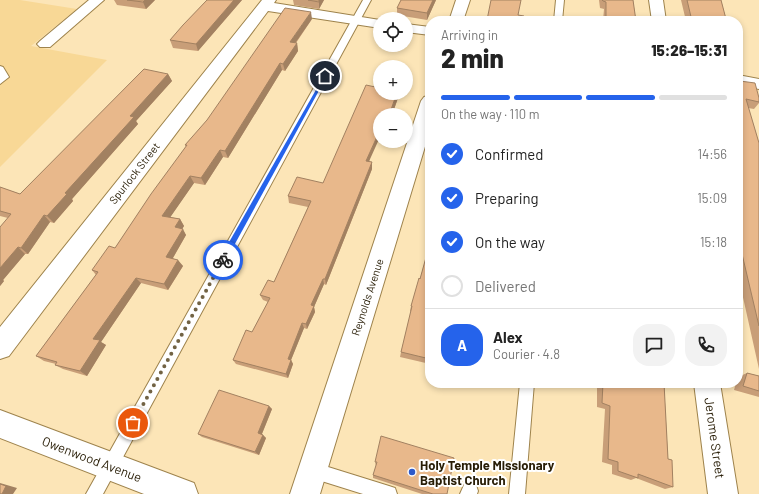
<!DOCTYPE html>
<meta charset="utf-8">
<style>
body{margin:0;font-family:Barlow,sans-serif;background:#f2f2f2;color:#222;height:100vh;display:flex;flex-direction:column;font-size:15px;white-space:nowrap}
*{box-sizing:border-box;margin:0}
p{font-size:13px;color:#767676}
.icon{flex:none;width:22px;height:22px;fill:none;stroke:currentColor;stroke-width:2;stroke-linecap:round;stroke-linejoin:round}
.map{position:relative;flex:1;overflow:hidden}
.details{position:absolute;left:425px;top:16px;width:318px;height:372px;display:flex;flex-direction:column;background:#fff;border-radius:16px;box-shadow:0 2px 6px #0003}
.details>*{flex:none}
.controls{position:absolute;left:373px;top:12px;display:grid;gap:8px}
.controls a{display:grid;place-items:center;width:40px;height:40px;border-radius:50%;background:#fff;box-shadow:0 2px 6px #0003;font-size:20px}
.pin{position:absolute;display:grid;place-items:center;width:34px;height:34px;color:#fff;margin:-17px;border:2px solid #fff;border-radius:50%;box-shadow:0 1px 4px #0007}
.courier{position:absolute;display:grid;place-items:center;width:40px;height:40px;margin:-20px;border:3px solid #2563eb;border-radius:50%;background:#fff;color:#222;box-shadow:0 1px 5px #0007}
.headline em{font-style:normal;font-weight:800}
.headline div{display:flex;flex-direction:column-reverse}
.headline{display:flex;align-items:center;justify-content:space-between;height:68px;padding:0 16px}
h1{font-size:26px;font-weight:800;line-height:30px}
.bar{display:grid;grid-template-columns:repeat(4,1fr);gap:6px 4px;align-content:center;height:48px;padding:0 16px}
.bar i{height:5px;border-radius:3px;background:#e0e0e0}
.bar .on{background:#2563eb}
.bar p{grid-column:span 4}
.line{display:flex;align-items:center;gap:10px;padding:0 16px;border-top:1px solid #e0e0e0}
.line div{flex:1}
.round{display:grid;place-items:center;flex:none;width:42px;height:42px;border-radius:16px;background:#f2f2f2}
ol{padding:0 16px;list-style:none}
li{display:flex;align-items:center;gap:12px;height:44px}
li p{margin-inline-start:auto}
li .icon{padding:4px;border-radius:50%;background:#2563eb;color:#fff;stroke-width:4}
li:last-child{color:#767676}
li i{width:22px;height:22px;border:2px solid #e0e0e0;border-radius:50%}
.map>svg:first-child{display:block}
.built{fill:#f8d896}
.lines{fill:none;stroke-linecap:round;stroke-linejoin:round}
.lane-casing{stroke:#9e834c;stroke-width:2}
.street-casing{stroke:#9e834c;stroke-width:2}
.lane{fill:#fff;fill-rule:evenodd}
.street{fill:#fff;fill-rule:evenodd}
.wall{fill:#c89e78}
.shaded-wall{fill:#a28161}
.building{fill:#e8b88b;stroke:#a28161}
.route{fill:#2563eb}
.done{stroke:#726344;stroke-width:4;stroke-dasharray:0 7.2}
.poi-dot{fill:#2e5aca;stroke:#fff;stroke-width:1.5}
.labels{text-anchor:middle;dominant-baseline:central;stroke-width:4;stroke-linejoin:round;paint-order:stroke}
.street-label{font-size:11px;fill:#281d06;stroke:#fff}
.near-street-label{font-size:13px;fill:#281d06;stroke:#fff}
.near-poi-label{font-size:13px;font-weight:bold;fill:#281d06;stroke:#fff;text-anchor:start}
</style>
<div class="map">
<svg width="759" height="494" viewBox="0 0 759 494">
<rect width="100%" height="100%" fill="#fce5b7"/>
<path class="built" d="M0,0H20L77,9L31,46L107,60L0,167Z"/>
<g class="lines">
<defs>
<path id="lane" d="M363,0H371L103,494H86Z
M556,0H564L562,21H554Z
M0,66L3,67L9,77L0,84Z
M520,383H534L525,494H509Z
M312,462L389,486L395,488L397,494H363L312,478L306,476L304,470L306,464Z
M470,483L476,485L478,491L477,494H460L464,485Z"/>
<path id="street" d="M89,0H104L50,47H40L37,44L40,41Z
M262,0H276L274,3L380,20V28L268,11L9,356L0,359V327Z
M456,0H470L463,21H449Z
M649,0H663L666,21H652Z
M406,24L430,27V35L406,32Z
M738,75L759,79V89L738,85Z
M430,95V130L320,494H290L421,101L424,97Z
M694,383H720L738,494H708Z
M0,410L194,483L198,494H144L0,438Z"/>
</defs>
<use href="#lane" class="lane-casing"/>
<use href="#street" class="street-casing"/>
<use href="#lane" class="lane"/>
<use href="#street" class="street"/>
</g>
<path class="wall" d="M114,0H155L146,9L117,5Z
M207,0H242L198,51L173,48L170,40Z
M293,0H324L319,9L294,5Z
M401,0H436L427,20L397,15V8Z
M599,0H633L636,21H603L604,9L600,8Z
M681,0H721L726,19L725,21H686Z
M312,19L296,43H297L298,51L285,71L282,70L228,158L223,157L205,185L194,183L170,217L180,219L184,226L182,229L186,235L173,258L183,266L168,290L141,283L101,342L106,345L87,376L63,369L55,365L56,364L44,361L36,356L96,275L92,270L115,248L186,147L185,145Z
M168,74L172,81L136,121L138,124L72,199L73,201L54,223L50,222L28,254H25L3,280L4,281L0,286L8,218L0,216V187L20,194Z
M738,74L740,81L759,98V103L754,109L748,108L759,143V369L738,275Z
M380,93H398V98L392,115H380L369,162H372V169L326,285L324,284L314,307L315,312L307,329L304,328L291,360L293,364L288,378L236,364L233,360L252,332L268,302L263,300L260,295L274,282L308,207L289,203L288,196L323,183Z
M430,243V364L400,357L401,352L411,312L410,311L411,306L420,279Z
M747,373L759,376V397L734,390L736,383H738V377Z
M597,383H664L668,459L673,487L665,489L636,478L631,480L612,474V465L602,462L605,409L597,407Z
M269,406L272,409L262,434L266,438L259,455L202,437L198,434Z
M375,462L447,494H422L373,478V475L376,466Z"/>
<path class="shaded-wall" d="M145,0H155L146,9L143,2Z
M234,0H242L198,51L196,44Z
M319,0H324L319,9Z
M433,0H436L427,20V13Z
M311,12L312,19L291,49L290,42Z
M297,43L298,51L285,71L283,64Z
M280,63L282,70L228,158L225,151Z
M168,74L172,81L136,121L138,124L72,199L73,201L54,223L47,216L65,193L130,116Z
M397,93H398V98L392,115H389Z
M380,130V137L366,168V161Z
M220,150L223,157L205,185L201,178Z
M372,162V169L326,285L325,279Z
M190,176L194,183L167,222L162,216Z
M44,215L50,222L28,254L21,248Z
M180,219L184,226L179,234L175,227Z
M183,229L186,235L170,263L166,257Z
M18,247L25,254L3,280L4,281L0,286V268Z
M178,260L183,266L168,290L164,284Z
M136,278L141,283L101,342L106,345L87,376L80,371L93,339Z
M323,279L324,284L314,307L315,312L307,329L306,324L311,305Z
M302,323L304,328L291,360L293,364L288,378L286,374L288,359Z
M269,406L272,409L261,436L258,433Z
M263,435L266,438L259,455L255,452Z
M0,483L17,488L13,494H2Z"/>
<path class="building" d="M127,0H145L143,2Z
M207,0H234L196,44L170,40L183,25Z
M308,0H319V2Z
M401,0H433L427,13L397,8Z
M491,0H521L518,15L524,16L522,21H491L487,20Z
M602,0H633L636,21H606V2L603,1Z
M687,0H721L726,19L724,18V21H692Z
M285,8L311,12L290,42L297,43L283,64L280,63L225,151L220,150L201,178L190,176L162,216L180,219L175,227L183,229L166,257L178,260L164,284L136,278L93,339L100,340L80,371L55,365L57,362L36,356L98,272L92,270L109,246L115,248L151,194L187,145H185L207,120Z
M144,69L168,74L130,116L134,117L65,193L67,194L47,216L44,215L21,248L18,247L0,268V227L11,214L0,211V187L20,194Z
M738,74L740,81L755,83L759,98V102L746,99L759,143V326L738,237Z
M366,85L380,88V93H397L389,115H380V130L366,161L372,162L325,279H323L311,305L314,306L306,324L302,323L288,359L291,360L286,374L233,360L246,330L252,332L270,298L260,295L268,280L274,282L311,201L288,196L297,177L323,183Z
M430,243V359L401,352L412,306H411L419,278L420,279Z
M747,373L759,376V391L743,386Z
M603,383H664L668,459L672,460L673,487L638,474V478L618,471V462L608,459L610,406L602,403Z
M219,390L269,406L258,433L263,435L255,452L198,434Z
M381,436L454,458L447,494H433L373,475L377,462H375Z
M0,484L6,486L2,494H0Z"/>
<path class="route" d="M325,74L327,76L225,262H220V258Z"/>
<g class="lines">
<path class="done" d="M133,423L223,260"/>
</g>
<circle class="poi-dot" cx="412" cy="472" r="4"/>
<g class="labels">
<g class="street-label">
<text transform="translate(134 173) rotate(-52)">Spurlock Street</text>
<text transform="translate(367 297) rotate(-72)">Reynolds Avenue</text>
</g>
<g class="near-street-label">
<text transform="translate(715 438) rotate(82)">Jerome Street</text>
<text transform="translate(92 459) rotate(21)">Owenwood Avenue</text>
</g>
<g class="near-poi-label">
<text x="420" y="465">Holy Temple Missionary<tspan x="420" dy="15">Baptist Church</tspan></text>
</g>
</g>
</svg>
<div class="controls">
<a><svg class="icon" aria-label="locate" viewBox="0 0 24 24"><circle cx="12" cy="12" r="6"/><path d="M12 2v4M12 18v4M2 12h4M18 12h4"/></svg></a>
<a>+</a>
<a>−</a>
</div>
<div class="pin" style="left:133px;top:423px;background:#ea580c"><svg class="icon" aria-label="bag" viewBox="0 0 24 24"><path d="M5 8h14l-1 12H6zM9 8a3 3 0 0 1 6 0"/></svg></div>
<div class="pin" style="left:325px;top:76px;background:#1f2937"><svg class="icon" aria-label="home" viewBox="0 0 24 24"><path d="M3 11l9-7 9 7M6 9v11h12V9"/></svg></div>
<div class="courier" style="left:223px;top:260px"><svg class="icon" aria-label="bike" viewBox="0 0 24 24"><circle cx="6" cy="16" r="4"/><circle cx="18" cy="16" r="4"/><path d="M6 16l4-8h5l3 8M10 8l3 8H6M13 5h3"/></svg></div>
<section class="details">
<div class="headline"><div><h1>2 min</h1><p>Arriving in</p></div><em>15:26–15:31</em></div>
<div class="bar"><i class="on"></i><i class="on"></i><i class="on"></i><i></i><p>On the way · 110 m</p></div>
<ol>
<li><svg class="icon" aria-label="check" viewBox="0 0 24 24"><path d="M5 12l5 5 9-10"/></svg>Confirmed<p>14:56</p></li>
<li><svg class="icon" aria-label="check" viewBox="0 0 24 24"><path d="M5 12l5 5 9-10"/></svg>Preparing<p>15:09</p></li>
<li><svg class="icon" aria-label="check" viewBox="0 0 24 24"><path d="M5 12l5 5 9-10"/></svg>On the way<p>15:18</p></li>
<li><i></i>Delivered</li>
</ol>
<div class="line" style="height:72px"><b class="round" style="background:#2563eb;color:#fff">A</b><div><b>Alex</b><p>Courier · 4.8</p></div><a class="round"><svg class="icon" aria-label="chat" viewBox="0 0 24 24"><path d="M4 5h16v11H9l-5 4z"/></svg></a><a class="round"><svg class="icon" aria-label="phone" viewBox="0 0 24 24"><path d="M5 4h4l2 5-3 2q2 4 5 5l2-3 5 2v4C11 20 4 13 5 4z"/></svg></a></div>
</section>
</div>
